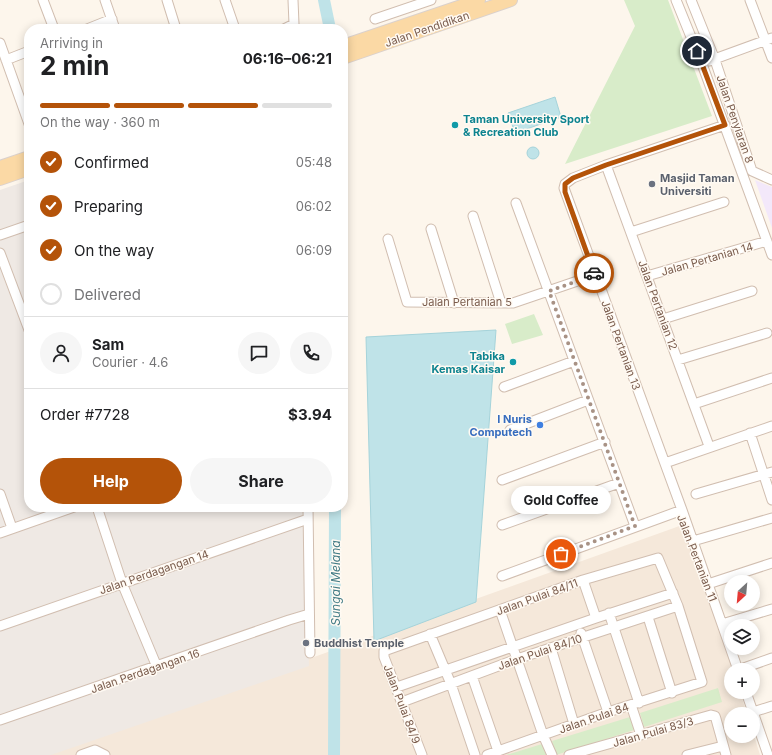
<!DOCTYPE html>
<meta charset="utf-8">
<style>
body{margin:0;font-family:Inter,sans-serif;background:#f6f6f6;color:#202124;height:100vh;display:flex;flex-direction:column;font-size:15px;white-space:nowrap}
*{box-sizing:border-box;margin:0}
p{font-size:13px;color:#757577}
.icon{flex:none;width:22px;height:22px;fill:none;stroke:currentColor;stroke-width:2;stroke-linecap:round;stroke-linejoin:round}
.map{position:relative;flex:1;overflow:hidden}
.panel{position:absolute;left:24px;top:24px;width:324px;height:488px;display:flex;flex-direction:column;background:#fff;border-radius:16px;box-shadow:0 2px 10px #0003}
.panel>*{flex:none}
.needle{width:26px;rotate:206deg}
.fabs{position:absolute;left:724px;top:575px;display:grid;gap:8px}
.fabs a{display:grid;place-items:center;width:36px;height:36px;border-radius:50%;background:#fff;box-shadow:0 2px 10px #0003;font-size:20px}
.pin{position:absolute;display:grid;place-items:center;width:34px;height:34px;color:#fff;margin:-17px;border:2px solid #fff;border-radius:50%;box-shadow:0 1px 4px #0007}
.courier{position:absolute;display:grid;place-items:center;width:40px;height:40px;margin:-20px;border:3px solid #b45309;border-radius:50%;background:#fff;color:#222;box-shadow:0 1px 5px #0007}
.bubble{position:absolute;height:28px;border-radius:14px;background:#fff;box-shadow:0 2px 10px #0003;font-size:13px;font-weight:700;line-height:28px;text-align:center}
.summary em{font-style:normal;font-weight:700}
.summary div{display:flex;flex-direction:column-reverse}
.summary{display:flex;align-items:center;justify-content:space-between;height:68px;padding:0 16px}
h1{font-size:26px;font-weight:700;line-height:30px}
.bar{display:grid;grid-template-columns:repeat(4,1fr);gap:6px 4px;align-content:center;height:48px;padding:0 16px}
.bar i{height:5px;border-radius:3px;background:#e0e0e0}
.bar .selected{background:#b45309}
.bar p{grid-column:span 4}
.line{display:flex;align-items:center;gap:10px;padding:0 16px;border-top:1px solid #e0e0e0}
.line div{flex:1}
.round{display:grid;place-items:center;flex:none;width:42px;height:42px;border-radius:21px;background:#f6f6f6}
ol{padding:0 16px;list-style:none}
li{display:flex;align-items:center;gap:12px;height:44px}
li p{margin-inline-start:auto}
li .icon{padding:4px;border-radius:50%;background:#b45309;color:#fff;stroke-width:4}
li:last-child{color:#757577}
li i{width:22px;height:22px;border:2px solid #e0e0e0;border-radius:50%}
.cta{display:flex;gap:8px;margin-top:auto;padding:8px 16px}
.cta a{flex:1;height:46px;border-radius:24px;background:#b45309;color:#fff;font-size:16px;font-weight:700;line-height:46px;text-align:center}
.cta a+a{background:#f6f6f6;color:#202124}
.map>svg:first-child{display:block}
.residential{fill:#f5e8da}
.industrial{fill:#efe9e4}
.education{fill:#f3e8fa}
.green{fill:#d8ecc9}
.water{fill:#bfe3e8;stroke:#a5d3da}
.lines{fill:none;stroke-linecap:round;stroke-linejoin:round}
.river{stroke:#bfe3e8;stroke-width:12}
.minor-casing{stroke:#d1beb0;stroke-width:11}
.major-casing{stroke:#dad1cd;stroke-width:14}
.minor{stroke:#fff;stroke-width:9}
.major{stroke:#fbd9a5;stroke-width:12}
.done{stroke:#a89285;stroke-width:4;stroke-dasharray:0 7.2}
.route{stroke:#b45309;stroke-width:5}
.culture-dot{fill:#0f9aa8;stroke:#fffaf3;stroke-width:1.5}
.worship-dot{fill:#6b7280;stroke:#fffaf3;stroke-width:1.5}
.shop-dot{fill:#3f7fe0;stroke:#fffaf3;stroke-width:1.5}
.labels{text-anchor:middle;dominant-baseline:central;stroke-width:3;stroke-linejoin:round;paint-order:stroke}
.street-label{font-size:11px;fill:#7a5c4d;stroke:#fffaf3}
.culture-label{font-size:11px;font-weight:bold;fill:#0d838f;stroke:#fffaf3;text-anchor:start}
.worship-label{font-size:11px;font-weight:bold;fill:#5b616d;stroke:#fffaf3;text-anchor:start}
.shop-label{font-size:11px;font-weight:bold;fill:#366cbe;stroke:#fffaf3;text-anchor:end}
.water-label{font-size:12px;font-style:italic;fill:#437c86;stroke:#fffaf3}
</style>
<div class="map">
<svg width="772" height="755" viewBox="0 0 772 755">
<rect width="100%" height="100%" fill="#fdf6ec"/>
<path class="residential" d="M685,524L733,670H731V692H740L747,714H731V736H753V732L760,755H41Z"/>
<path class="industrial" d="M29,180V507H305L309,666L51,755H0V190Z"/>
<path class="education" d="M755,180L772,187V228Z"/>
<path class="green" d="M624,0H668L712,116L565,164L635,26Z
M534,314L543,335L512,344L505,324Z
M718,688L722,702L644,727L640,713Z
M630,717L634,730L556,755L552,741Z
M542,744L546,755H506Z"/>
<path class="water" d="M555,97L561,117L515,133L508,113Z
M527 153a6 6 0 1 1 12 0a6 6 0 1 1-12 0Z
M496,330L476,602L374,641L366,337Z"/>
<g class="lines">
<path class="river" d="M324,0L330,29
M334,755L335,507"/>
<defs>
<path id="minor" d="M43,0L54,29
M105,0L115,29
M167,0L176,29
M225,0L235,29
M676,0L702,64L772,255
M691,0L715,60L752,171L772,180
M750,0L772,58
M375,19L431,0
M87,29L112,19
M284,29L294,24L293,0
M0,43L29,124
M6,60L29,51
M709,61L772,38
M725,125L606,165L573,178L565,184L564,188L682,510L738,670
M606,165L709,446
M516,203L635,526
M473,216L501,303
M431,229L454,303
M631,232L724,202
M0,235L29,225
M388,239L407,302L513,303L595,275
M0,253L29,330
M647,276L767,241
M663,319L752,291
M678,360L767,333
M504,387L574,361
M694,404L772,378
M510,430L588,400
M750,433L772,500
M665,463L772,426
M502,480L605,442
M0,494L12,528
M696,494L772,472
M97,507L122,583L157,667
M308,507L310,653
M502,525L619,483
M0,533L74,507
M693,541L772,518
M502,576L682,510
M583,580L596,618
M708,584L772,563
M500,610L543,735L552,755
M609,613L639,703
M648,617L672,693
M722,624L772,609
M0,626L308,519
M581,633L608,712
M430,634L451,684L475,755
M551,648L574,724
M738,670L772,658
M472,676L498,751
M397,687L596,618L673,593
M746,692L768,755
M402,702L517,659L678,606
M631,705L641,735
M753,712L772,706
M0,720L289,620L309,614
M81,755L95,750L105,755
M422,755L384,657V651L583,580L658,558L678,606L702,682L608,712L487,755
M569,755L711,715L715,716L716,719L726,755
M687,755L723,746"/>
<path id="major" d="M343,46L479,0
M343,58L511,0
M0,167L29,157
M0,179L29,169"/>
</defs>
<use href="#minor" class="minor-casing"/>
<use href="#major" class="major-casing"/>
<use href="#minor" class="minor"/>
<use href="#major" class="major"/>
</g>
<g class="lines">
<path class="done" d="M561,554L635,526L549,291L595,275L594,273"/>
<path class="route" d="M594,273L565,192V184L573,178L606,165L725,125L697,51"/>
</g>
<g class="culture-dot">
<circle cx="455" cy="125" r="4"/>
<circle cx="513" cy="362" r="4"/>
</g>
<g class="worship-dot">
<circle cx="652" cy="184" r="4"/>
<circle cx="306" cy="643" r="4"/>
</g>
<circle class="shop-dot" cx="540" cy="425" r="4"/>
<g class="labels">
<g class="street-label">
<text transform="translate(427 29) rotate(-19)">Jalan Pendidikan</text>
<text transform="translate(735 119) rotate(71)">Jalan Penyiaran 8</text>
<text transform="translate(707 259) rotate(-16)">Jalan Pertanian 14</text>
<text x="467" y="302">Jalan Pertanian 5</text>
<text transform="translate(658 305) rotate(70)">Jalan Pertanian 12</text>
<text transform="translate(621 345) rotate(70)">Jalan Pertanian 13</text>
<text transform="translate(697 558) rotate(69)">Jalan Pertanian 11</text>
<text transform="translate(154 572) rotate(-19)">Jalan Perdagangan 14</text>
<text transform="translate(537 597) rotate(-20)">Jalan Pulai 84/11</text>
<text transform="translate(540 652) rotate(-19)">Jalan Pulai 84/10</text>
<text transform="translate(145 671) rotate(-19)">Jalan Perdagangan 16</text>
<text transform="translate(402 704) rotate(69)">Jalan Pulai 84/9</text>
<text transform="translate(594 718) rotate(-19)">Jalan Pulai 84</text>
<text transform="translate(653 732) rotate(-16)">Jalan Pulai 83/3</text>
</g>
<g class="culture-label">
<text x="463" y="119">Taman University Sport<tspan x="463" dy="13">&amp; Recreation Club</tspan></text>
<text x="505" y="356" text-anchor="end">Tabika<tspan x="505" dy="13">Kemas Kaisar</tspan></text>
</g>
<g class="worship-label">
<text x="660" y="178">Masjid Taman<tspan x="660" dy="13">Universiti</tspan></text>
<text x="314" y="643">Buddhist Temple</text>
</g>
<g class="shop-label">
<text x="532" y="419">I Nuris<tspan x="532" dy="13">Computech</tspan></text>
</g>
<g class="water-label">
<text transform="translate(335 583) rotate(-90)">Sungai Melana</text>
</g>
</g>
</svg>
<div class="fabs">
<a><svg class="needle" viewBox="-14 -14 28 28"><path d="M0-13l5 13h-10z" fill="#e53935"/><path d="M0 13l5-13h-10z" fill="#757577"/></svg></a>
<a><svg class="icon" aria-label="layers" viewBox="0 0 24 24"><path d="M12 4l9 5-9 5-9-5zM3 14l9 5 9-5"/></svg></a>
<a>+</a>
<a>−</a>
</div>
<div class="pin" style="left:561px;top:554px;background:#ea580c"><svg class="icon" aria-label="bag" viewBox="0 0 24 24"><path d="M5 8h14l-1 12H6zM9 8a3 3 0 0 1 6 0"/></svg></div>
<div class="pin" style="left:697px;top:51px;background:#1f2937"><svg class="icon" aria-label="home" viewBox="0 0 24 24"><path d="M3 11l9-7 9 7M6 9v11h12V9"/></svg></div>
<div class="courier" style="left:594px;top:273px"><svg class="icon" aria-label="car" viewBox="0 0 24 24"><path d="M5 17H2v-5l4-1 3-4h7l3 4 3 1v5h-3M9 17h6M6 11h13"/><circle cx="7" cy="17" r="2"/><circle cx="17" cy="17" r="2"/></svg></div>
<div class="bubble" style="left:511px;top:486px;width:100px">Gold Coffee</div>
<section class="panel">
<div class="summary"><div><h1>2 min</h1><p>Arriving in</p></div><em>06:16–06:21</em></div>
<div class="bar"><i class="selected"></i><i class="selected"></i><i class="selected"></i><i></i><p>On the way · 360 m</p></div>
<ol>
<li><svg class="icon" aria-label="check" viewBox="0 0 24 24"><path d="M5 12l5 5 9-10"/></svg>Confirmed<p>05:48</p></li>
<li><svg class="icon" aria-label="check" viewBox="0 0 24 24"><path d="M5 12l5 5 9-10"/></svg>Preparing<p>06:02</p></li>
<li><svg class="icon" aria-label="check" viewBox="0 0 24 24"><path d="M5 12l5 5 9-10"/></svg>On the way<p>06:09</p></li>
<li><i></i>Delivered</li>
</ol>
<div class="line" style="height:72px"><a class="round"><svg class="icon" aria-label="person" viewBox="0 0 24 24"><circle cx="12" cy="8" r="4"/><path d="M4 21q1-7 8-7t8 7"/></svg></a><div><b>Sam</b><p>Courier · 4.6</p></div><a class="round"><svg class="icon" aria-label="chat" viewBox="0 0 24 24"><path d="M4 5h16v11H9l-5 4z"/></svg></a><a class="round"><svg class="icon" aria-label="phone" viewBox="0 0 24 24"><path d="M5 4h4l2 5-3 2q2 4 5 5l2-3 5 2v4C11 20 4 13 5 4z"/></svg></a></div>
<div class="line" style="height:52px"><div>Order #7728</div><b>$3.94</b></div>
<div class="cta"><a>Help</a><a>Share</a></div>
</section>
</div>
